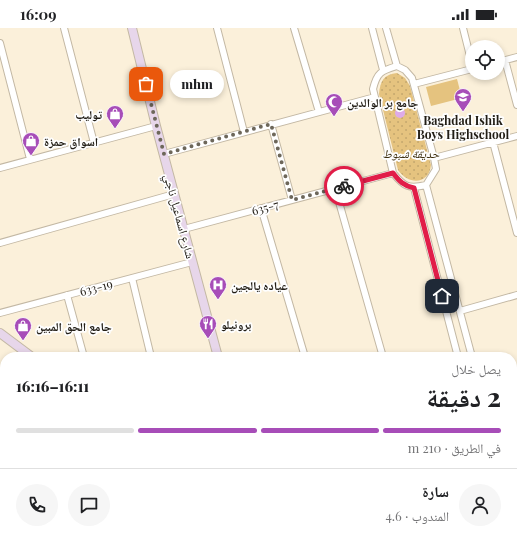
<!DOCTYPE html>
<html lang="ar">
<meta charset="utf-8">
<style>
body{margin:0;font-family:"Playfair Display","Noto Naskh Arabic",serif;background:#f6f6f6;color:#202124;direction:rtl;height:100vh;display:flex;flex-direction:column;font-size:15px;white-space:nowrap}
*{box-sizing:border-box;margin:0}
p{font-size:13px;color:#757577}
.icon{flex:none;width:22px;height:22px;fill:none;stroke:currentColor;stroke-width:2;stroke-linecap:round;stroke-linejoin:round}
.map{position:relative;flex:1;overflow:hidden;direction:ltr}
.details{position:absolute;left:0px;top:324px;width:517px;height:196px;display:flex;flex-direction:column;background:#fff;border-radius:16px 16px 0 0;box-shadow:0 2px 6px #0003;direction:rtl}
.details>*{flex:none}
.fabs{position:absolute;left:465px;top:12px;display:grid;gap:8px}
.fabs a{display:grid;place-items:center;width:40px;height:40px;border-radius:50%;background:#fff;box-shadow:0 2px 6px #0003;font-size:20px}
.pin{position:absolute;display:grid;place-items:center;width:34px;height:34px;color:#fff;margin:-17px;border-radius:8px;box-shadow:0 2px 6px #0006}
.courier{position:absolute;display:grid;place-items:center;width:40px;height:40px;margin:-20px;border:3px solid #e11d48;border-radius:50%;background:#fff;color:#222;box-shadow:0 1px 5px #0007}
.bubble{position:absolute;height:28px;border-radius:14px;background:#fff;box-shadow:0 2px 6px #0003;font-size:13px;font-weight:800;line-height:28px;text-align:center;direction:rtl}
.head em{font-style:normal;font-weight:800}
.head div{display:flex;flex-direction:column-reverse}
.head{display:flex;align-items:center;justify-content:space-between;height:68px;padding:0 16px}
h1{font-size:26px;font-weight:800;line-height:30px}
.bar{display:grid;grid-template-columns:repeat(4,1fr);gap:6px 4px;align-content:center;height:48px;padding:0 16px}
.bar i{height:5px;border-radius:3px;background:#e0e0e0}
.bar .selected{background:#a74db8}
.bar p{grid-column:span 4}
.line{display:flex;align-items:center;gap:10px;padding:0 16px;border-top:1px solid #e0e0e0}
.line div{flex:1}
.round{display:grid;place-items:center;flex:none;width:42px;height:42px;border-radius:21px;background:#f6f6f6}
.status{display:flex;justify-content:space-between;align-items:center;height:28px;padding:0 20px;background:#fff;direction:ltr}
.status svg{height:11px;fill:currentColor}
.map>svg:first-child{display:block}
.green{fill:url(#green-dots)}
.pitch{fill:#e5c37f}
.water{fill:#deabe8}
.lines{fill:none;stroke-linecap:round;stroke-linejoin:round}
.street-casing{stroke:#c3b8a4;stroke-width:8}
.secondary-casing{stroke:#c3b8a4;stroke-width:10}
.street{stroke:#fff;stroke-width:6}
.secondary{stroke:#e7d6ea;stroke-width:8}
.done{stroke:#6d675a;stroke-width:4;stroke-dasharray:0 7.2}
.route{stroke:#e11d48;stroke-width:5}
.labels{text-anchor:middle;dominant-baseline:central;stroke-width:3.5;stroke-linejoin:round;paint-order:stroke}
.poi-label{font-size:12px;font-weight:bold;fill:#211d15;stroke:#fefefe;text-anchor:start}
.park-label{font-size:12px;font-style:italic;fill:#3d2e0e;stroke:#fefefe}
.street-label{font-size:12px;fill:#211d15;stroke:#fefefe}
</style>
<div class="status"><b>16:09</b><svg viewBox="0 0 49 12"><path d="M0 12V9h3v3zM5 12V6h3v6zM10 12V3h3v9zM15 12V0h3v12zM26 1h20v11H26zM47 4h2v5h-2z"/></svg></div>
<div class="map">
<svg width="517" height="520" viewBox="0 0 517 520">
<defs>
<pattern id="green-dots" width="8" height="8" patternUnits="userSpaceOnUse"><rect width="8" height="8" fill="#e5c37f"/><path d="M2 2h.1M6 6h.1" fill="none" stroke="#c4a76d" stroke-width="1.8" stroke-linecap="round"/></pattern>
</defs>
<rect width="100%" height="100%" fill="#fbf0da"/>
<path class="green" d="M397,45L405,50L410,58L431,137C429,157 408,157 398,142L379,66C380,53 384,46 397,45Z"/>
<path class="pitch" d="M457,51L462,70L431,78L426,59Z"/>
<path class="water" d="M395 85a5 5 0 1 1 10 0a5 5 0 1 1-10 0Z"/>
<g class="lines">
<defs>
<path id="street" d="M64,0L94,115
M217,0L244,104
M294,0L319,84
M372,0L383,42
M386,0L397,38
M463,0L472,36
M0,15L30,131
M505,32L517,77
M498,34L517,29
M397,38L405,42L412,50L434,130L436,141L426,157C409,161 404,159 393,145L373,61C377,44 381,43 397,38Z
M414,56L472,41
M271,96L292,172
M493,114L517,205
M164,126L375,69
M434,130L517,108
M0,140L156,98
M426,157L472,329
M335,160L383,329
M414,160L458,329
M261,180L305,329
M184,201L393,145
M0,215L174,166
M132,250L151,329
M67,267L84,329
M460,283L517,267
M0,285L192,234
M512,362L517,358
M0,387L5,396
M512,446L517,454
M0,454L5,451
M512,467L517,474
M73,515L76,520
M159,515L162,520
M462,515L465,520
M34,520L42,515
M324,520L330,515
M451,520L458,515"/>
<path id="secondary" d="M132,0L156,98L218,329
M0,305L32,329
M272,515L279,520"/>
</defs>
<use href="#street" class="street-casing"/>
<use href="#secondary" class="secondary-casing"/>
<use href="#street" class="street"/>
<use href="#secondary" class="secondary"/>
</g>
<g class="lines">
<path class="done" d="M146,56L164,126L271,96L292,172L344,158"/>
<path class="route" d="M344,158L393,145C399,153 404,158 414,160L442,268"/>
</g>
<defs>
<symbol id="school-pin" viewBox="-11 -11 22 30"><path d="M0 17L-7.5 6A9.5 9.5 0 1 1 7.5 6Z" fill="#a74db8" stroke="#fefefe"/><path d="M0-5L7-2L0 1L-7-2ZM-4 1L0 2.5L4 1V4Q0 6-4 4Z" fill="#fff"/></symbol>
<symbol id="mosque-pin" viewBox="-11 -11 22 30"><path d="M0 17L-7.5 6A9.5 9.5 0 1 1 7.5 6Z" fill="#a74db8" stroke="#fefefe"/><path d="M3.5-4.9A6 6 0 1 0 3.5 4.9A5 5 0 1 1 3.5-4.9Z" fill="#fff"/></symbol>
<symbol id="shop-pin" viewBox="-11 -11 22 30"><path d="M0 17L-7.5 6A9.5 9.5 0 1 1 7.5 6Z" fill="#a74db8" stroke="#fefefe"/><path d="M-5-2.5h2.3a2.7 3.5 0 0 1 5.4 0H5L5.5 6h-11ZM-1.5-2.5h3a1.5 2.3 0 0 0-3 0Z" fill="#fff"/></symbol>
<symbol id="hospital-pin" viewBox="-11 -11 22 30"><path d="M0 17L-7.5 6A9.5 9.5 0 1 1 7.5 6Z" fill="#a74db8" stroke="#fefefe"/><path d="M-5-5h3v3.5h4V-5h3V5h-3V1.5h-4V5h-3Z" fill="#fff"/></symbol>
<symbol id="restaurant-pin" viewBox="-11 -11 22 30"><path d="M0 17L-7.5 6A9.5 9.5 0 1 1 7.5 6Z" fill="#a74db8" stroke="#fefefe"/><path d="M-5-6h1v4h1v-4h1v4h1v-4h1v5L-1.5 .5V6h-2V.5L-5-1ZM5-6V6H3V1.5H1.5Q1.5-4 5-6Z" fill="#fff"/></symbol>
</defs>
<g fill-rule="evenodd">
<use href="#school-pin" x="453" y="59" width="20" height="27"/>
<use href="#mosque-pin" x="324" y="64" width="20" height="27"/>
<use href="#shop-pin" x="105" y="76" width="20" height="27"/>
<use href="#shop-pin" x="21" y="103" width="20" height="27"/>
<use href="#hospital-pin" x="208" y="247" width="20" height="27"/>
<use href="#restaurant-pin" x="198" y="286" width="20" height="27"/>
<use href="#shop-pin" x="13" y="288" width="20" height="27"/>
</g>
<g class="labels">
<g class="poi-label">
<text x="347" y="74">جامع بر الوالدين</text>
<text x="102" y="86" text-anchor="end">توليب</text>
<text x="463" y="92" text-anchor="middle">Baghdad Ishik<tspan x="463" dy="14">Boys Highschool</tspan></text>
<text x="44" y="113">اسواق حمزة</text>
<text x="231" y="257">عياده يالجين</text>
<text x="221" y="296">برونيلو</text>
<text x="36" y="298">جامع الحق المبين</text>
</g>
<g class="park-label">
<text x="411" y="125">حديقة شبوط</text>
</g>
<g class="street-label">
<text transform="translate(265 179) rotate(-15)">635-7</text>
<text transform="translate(180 188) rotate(75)">شارع اسماعيل ناجي</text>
<text transform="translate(96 259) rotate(-15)">633-19</text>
</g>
</g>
</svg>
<div class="fabs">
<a><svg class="icon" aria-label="locate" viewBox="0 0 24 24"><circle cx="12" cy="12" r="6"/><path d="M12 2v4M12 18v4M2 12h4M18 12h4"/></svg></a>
</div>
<div class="pin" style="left:146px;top:56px;background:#ea580c"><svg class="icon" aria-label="bag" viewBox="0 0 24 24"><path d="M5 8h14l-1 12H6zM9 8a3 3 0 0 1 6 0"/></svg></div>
<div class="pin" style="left:442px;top:268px;background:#1f2937"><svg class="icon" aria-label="home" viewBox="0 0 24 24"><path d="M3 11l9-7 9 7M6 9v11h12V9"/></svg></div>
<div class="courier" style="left:344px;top:158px"><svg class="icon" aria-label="bike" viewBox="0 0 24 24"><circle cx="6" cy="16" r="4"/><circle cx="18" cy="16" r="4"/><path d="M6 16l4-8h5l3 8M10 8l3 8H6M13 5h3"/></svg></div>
<div class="bubble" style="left:170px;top:42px;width:54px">mhm</div>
<section class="details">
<div class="head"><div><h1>2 دقيقة</h1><p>يصل خلال</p></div><em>16:11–16:16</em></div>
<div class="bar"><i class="selected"></i><i class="selected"></i><i class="selected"></i><i></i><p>في الطريق · 210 m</p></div>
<div class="line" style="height:72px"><a class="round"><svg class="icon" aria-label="person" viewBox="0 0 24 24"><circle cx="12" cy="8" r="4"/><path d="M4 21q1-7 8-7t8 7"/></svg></a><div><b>سارة</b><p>المندوب · 4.6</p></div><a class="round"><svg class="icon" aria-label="chat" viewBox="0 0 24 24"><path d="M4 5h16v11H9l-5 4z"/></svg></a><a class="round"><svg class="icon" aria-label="phone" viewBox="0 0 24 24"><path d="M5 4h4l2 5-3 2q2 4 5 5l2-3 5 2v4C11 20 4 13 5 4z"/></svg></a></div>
</section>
</div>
